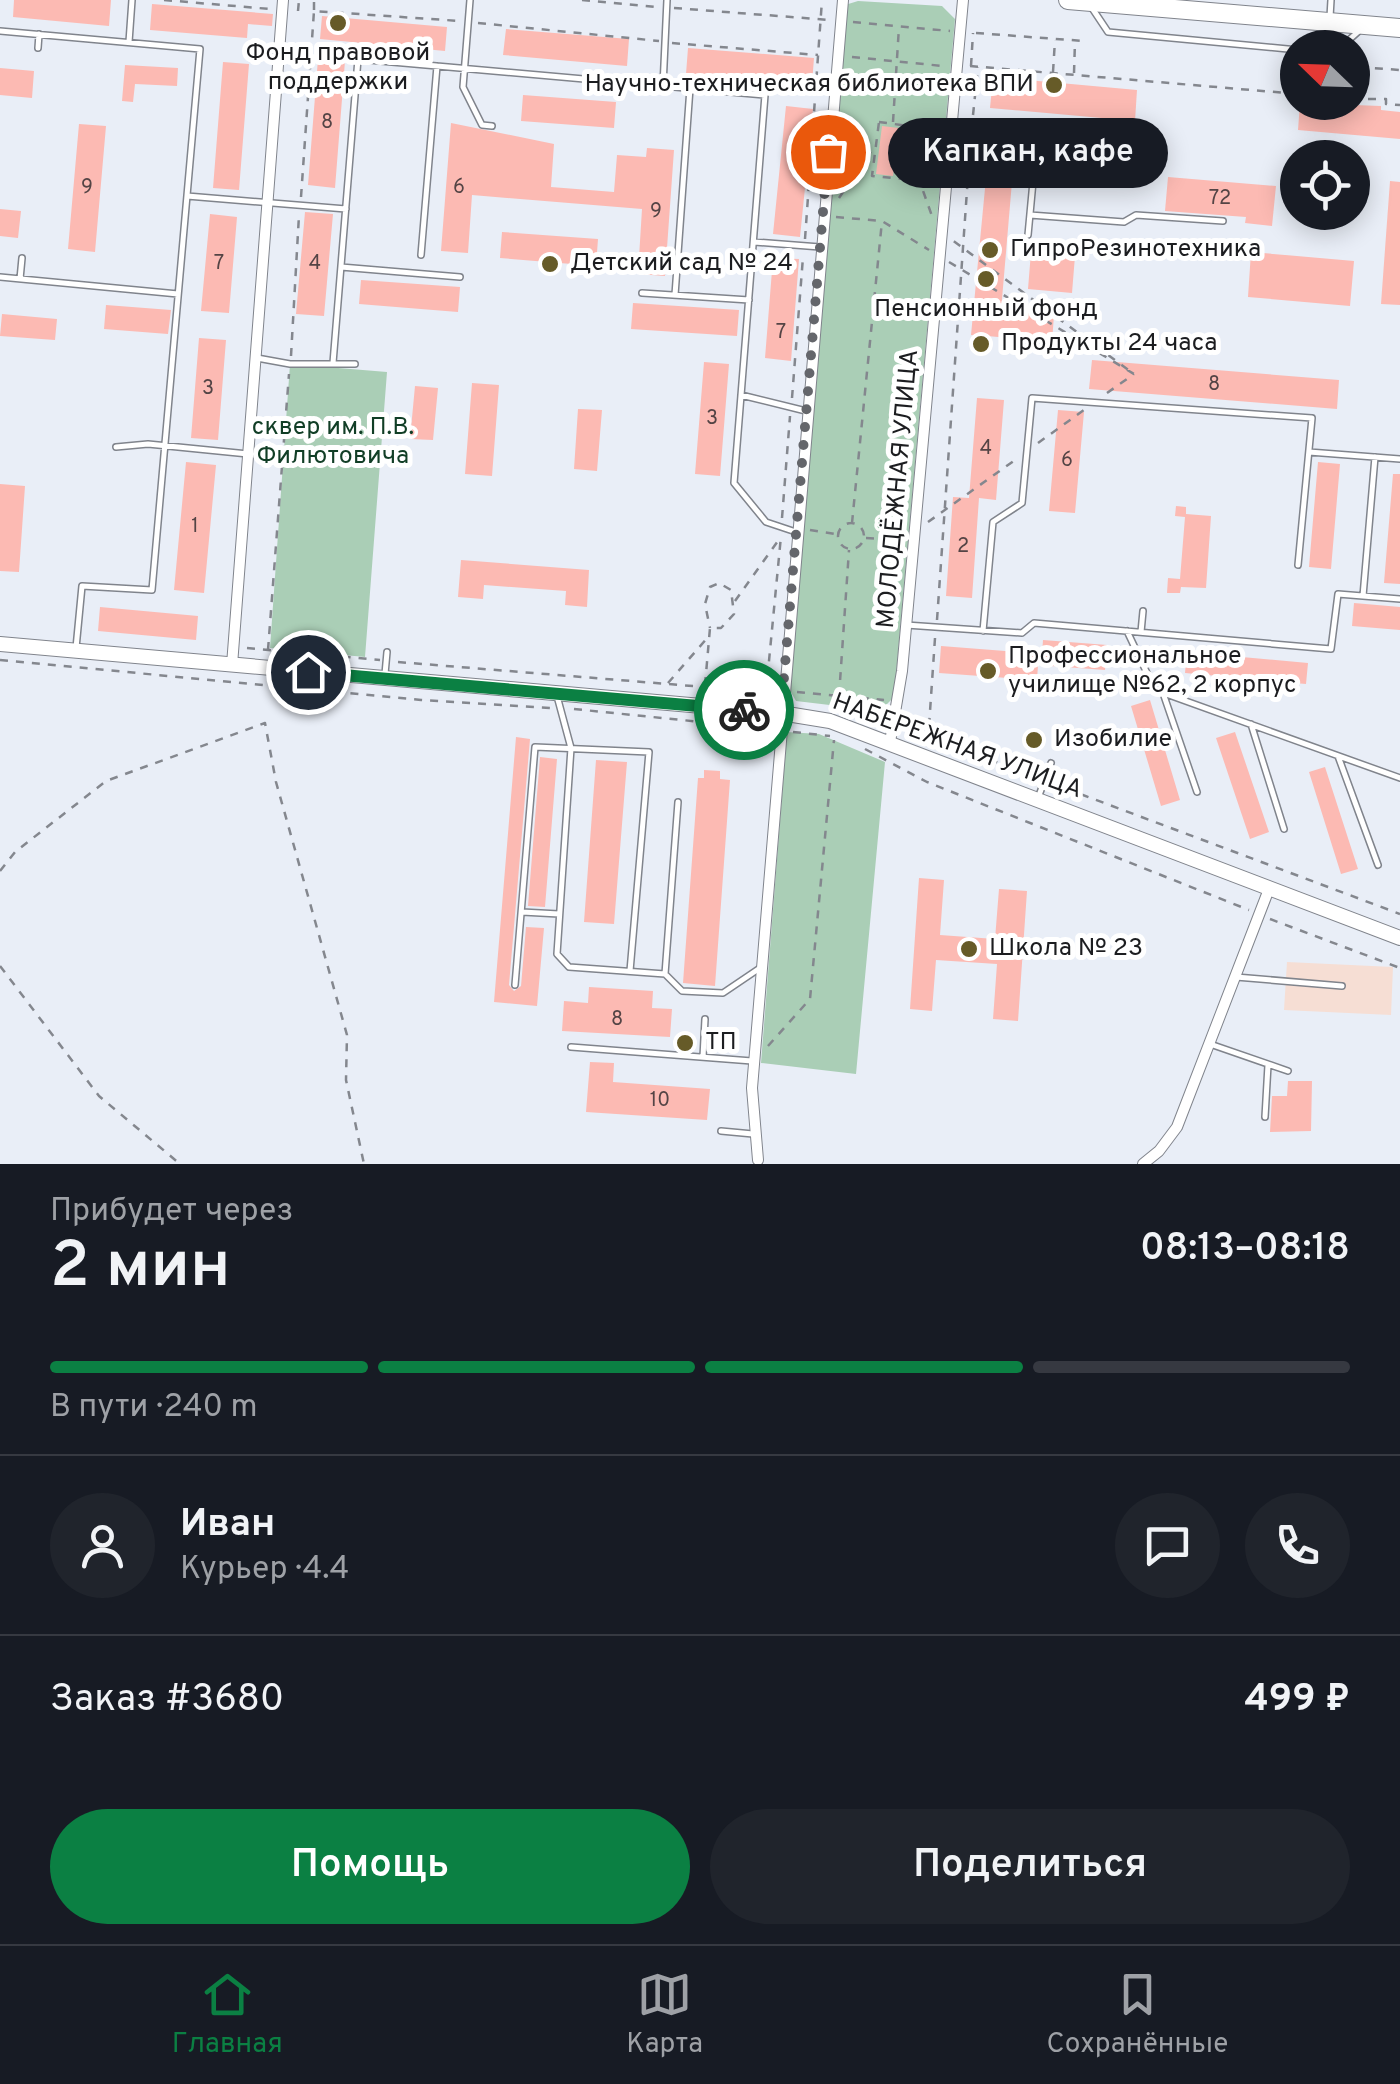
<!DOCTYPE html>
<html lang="ru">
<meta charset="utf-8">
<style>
body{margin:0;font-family:Overpass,sans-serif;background:#20242c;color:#f1f3f6;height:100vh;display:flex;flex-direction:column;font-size:38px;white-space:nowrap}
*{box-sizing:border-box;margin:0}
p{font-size:32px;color:#9ea1a6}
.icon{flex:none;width:55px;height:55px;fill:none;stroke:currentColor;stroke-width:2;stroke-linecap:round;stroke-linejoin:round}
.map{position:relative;height:1164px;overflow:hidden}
.drawer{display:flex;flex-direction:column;background:#171b24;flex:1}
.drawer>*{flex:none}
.needle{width:65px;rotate:293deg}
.fabs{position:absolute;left:1280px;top:30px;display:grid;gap:20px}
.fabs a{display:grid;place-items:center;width:90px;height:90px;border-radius:50%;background:#171b24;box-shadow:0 5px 25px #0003;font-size:50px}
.pin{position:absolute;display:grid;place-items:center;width:85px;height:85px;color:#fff;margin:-42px;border:5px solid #fff;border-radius:50%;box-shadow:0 2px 10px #0007}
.courier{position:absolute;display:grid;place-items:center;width:100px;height:100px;margin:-50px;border:8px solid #0b8043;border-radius:50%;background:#fff;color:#222;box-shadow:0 2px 12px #0007}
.bubble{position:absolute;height:70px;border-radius:35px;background:#171b24;box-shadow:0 5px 25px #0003;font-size:32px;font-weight:600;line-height:70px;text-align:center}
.summary em{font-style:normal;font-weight:600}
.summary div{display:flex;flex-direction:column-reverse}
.summary{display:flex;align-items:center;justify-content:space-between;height:170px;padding:0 50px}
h1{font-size:65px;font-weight:600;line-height:75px}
.bar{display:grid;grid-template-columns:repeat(4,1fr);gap:15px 10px;align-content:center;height:120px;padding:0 50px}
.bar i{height:12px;border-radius:8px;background:#363941}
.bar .selected{background:#0b8043}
.bar p{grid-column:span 4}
.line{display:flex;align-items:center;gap:25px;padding:0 50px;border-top:2px solid #363941}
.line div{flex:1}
.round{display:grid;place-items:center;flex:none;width:105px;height:105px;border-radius:52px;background:#20242c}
.primary-button{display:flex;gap:20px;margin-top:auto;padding:20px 50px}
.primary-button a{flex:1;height:115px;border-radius:60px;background:#0b8043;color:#fff;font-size:40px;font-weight:600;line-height:115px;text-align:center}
.primary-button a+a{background:#20242c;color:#f1f3f6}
.dock{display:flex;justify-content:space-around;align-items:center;height:140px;border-top:2px solid #363941;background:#171b24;font-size:28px;color:#9ea1a6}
.dock a{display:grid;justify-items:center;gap:5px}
.dock .selected{color:#0b8043}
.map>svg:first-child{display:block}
.industrial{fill:#f6ded4}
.green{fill:#aaceb6}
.building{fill:#fcbab3}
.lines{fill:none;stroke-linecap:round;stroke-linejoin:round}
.service-casing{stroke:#80848c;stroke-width:8}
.minor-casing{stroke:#80848c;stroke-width:12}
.tertiary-casing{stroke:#80848c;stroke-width:16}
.primary-casing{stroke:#80848c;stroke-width:20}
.path{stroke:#84878e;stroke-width:2.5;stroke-dasharray:8 8;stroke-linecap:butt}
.service{stroke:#fff;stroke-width:5}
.minor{stroke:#fff;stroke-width:10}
.tertiary{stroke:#fff;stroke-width:14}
.primary{stroke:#fff;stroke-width:18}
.done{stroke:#64666b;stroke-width:10;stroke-dasharray:0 18}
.route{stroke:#0b8043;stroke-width:12}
.poi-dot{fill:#665b28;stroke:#fff;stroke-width:4}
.labels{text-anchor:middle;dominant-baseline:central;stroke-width:10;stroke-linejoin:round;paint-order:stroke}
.number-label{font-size:20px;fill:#544445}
.poi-label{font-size:25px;fill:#1c1d20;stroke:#fff;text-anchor:start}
.park-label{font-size:25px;fill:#113e26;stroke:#fff}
.street-label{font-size:25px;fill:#1c1d20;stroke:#fff}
</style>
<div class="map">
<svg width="1400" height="1164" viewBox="0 0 1400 1164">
<rect width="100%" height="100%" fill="#e9eef7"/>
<path class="industrial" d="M1287,962L1393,967L1391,1015L1284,1010Z"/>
<path class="green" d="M858,1L942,6L955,19L894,697L880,711L796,701L788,687L845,5Z
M290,364L387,372L365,657L270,648Z
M787,732L819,734L885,762L856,1074L761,1063Z"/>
<path class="building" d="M14,0H111L109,26L13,17Z
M152,4L273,14L272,26L248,24L247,38L150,30Z
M322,16L447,27L445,51L320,39Z
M506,29L629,39L627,66L503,55Z
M688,48L814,58L812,84L686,74Z
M318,59L345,61L335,188L308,185Z
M223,62L249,64L239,190L213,188Z
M125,65L178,68L177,86L135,84L133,102L122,101Z
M0,68L34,71L32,98L0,95Z
M993,77L1137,90L1135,121L990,108Z
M523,95L616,102L614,128L521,121Z
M1300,103L1381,106V110L1400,112V139L1298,130Z
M786,106L813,109L800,237L773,234Z
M451,123L554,144L551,187L614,192L617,155L646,157L647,148L674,150L665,276L638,274L642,209L472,195L468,253L441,251Z
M79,124L106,126L95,252L68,249Z
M882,126L899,128L893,176L876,174Z
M988,157L1009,159L1008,169L1013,170L1001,311L1054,315L1052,342L987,336L985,353L975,352L978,336L971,335Z
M1168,177L1276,186L1272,226L1245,223L1246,217L1165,211Z
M1390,181L1400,182V305L1381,304Z
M0,209L21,211L18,238L0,236Z
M305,212L333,214L324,316L296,314Z
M210,214L237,217L229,313L201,311Z
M502,232L598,239L596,266L500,258Z
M1031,252L1075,256L1072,293L1028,289Z
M1251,252L1354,261L1350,306L1248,297Z
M773,258L799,259L791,361L765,358Z
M361,280L460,287L458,312L359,304Z
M633,303L739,310L737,336L631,329Z
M106,305L171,310L168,334L104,329Z
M2,314L57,319L55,340L0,336Z
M199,338L226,340L218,440L191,438Z
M1092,360L1339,380L1337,409L1089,389Z
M704,362L729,364L720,476L695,474Z
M472,383L499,385L492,476L465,474Z
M415,386L438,388L433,440L410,439Z
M977,398L1004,400L996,500L979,498L972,598L946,596L953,497L969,498Z
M578,409L602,410L597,471L574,469Z
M1058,410L1084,412L1075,513L1049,511Z
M186,462L216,465L204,593L174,590Z
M1318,462L1340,464L1331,569L1309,567Z
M1393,474H1400V584L1384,583Z
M0,484L25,486L19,572L0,571Z
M1176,506L1186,507V514L1211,516L1206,588L1181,587L1180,593H1167L1168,578L1180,579L1185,517L1175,516Z
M461,560L589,570L587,607L565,605L566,591L484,585L483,599L458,597Z
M1354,603L1400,607V630L1352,626Z
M100,607L198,616L196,640L98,631Z
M1043,640L1107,645L1105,670L1038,665L1037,680L939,673L941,646L1042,654Z
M1187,652L1308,663L1306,684L1185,673Z
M1150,700L1180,800L1161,806L1131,706Z
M1235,732L1269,832L1250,839L1216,738Z
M516,737L530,739L509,985L514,991L521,986L526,927L544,928L537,1006L494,1002Z
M540,757L557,759L545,907L528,906Z
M596,760L627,762L614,924L584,922Z
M1325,767L1358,869L1341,874L1309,772Z
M704,770L720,771V779L730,780L715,986L683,983L698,778H704Z
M919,878L944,880L940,935L995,939L999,889L1027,891L1018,1021L993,1019L997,964L936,960L932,1011L910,1009Z
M589,987L653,991L652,1008L672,1009L670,1037L562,1031L564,1001L588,1003Z
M590,1062L614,1063L613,1082L710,1089L707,1120L586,1112Z
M1288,1081H1312L1311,1131L1270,1132L1272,1096H1287Z"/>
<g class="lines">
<defs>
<path id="service" d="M470,0L463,87L482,125L492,126
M1092,8L1108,32L1298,50
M1330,17L1331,0
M0,31L200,49L152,590L82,586L76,648
M129,42L132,0
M38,48L39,34
M1340,48L1360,30
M663,86L667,0
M952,122L972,125L989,135L1024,126L1037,139L1028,235
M187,196L346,209
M1030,215L1124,222L1136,215L1223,221
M754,242L820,247
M421,255L437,66
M341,267L460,277
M0,277L178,294
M20,279L22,258
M642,293L749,300
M675,295L690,88
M257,358L290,364H355
M333,363L358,59L765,95L734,483L766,522L796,532
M741,395L806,411
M116,447L148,444L248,454
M1309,452L1400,459
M1363,596L1375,457
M906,625L1022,633L1034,623L1331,649L1338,594L1400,599
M983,631L993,522L1022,503L1032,398L1312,418L1298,565
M1127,631L1155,690L1400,778
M1141,632L1143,611
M385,674L387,652
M1163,693L1197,792
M557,696L571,748L557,954L569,967L665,974L682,991L723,993L760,968
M1251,724L1284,829
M1338,756L1378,865
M1038,798L1051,763
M522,912L559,914
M665,974L678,802
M1236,977L1342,986
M515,985L535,747L649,752L630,971
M1210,1044L1288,1071
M571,1047L752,1061
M703,1057L705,1019
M1265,1117L1268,1065
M721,1131L753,1134"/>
<path id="minor" d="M232,665L283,0
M890,742L902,671L963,0
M758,1160L752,1088L843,0
M1143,1164L1159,1151L1177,1127L1269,889"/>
<path id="tertiary" d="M0,644L781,713L830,721L1400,938"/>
<path id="primary" d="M1068,0L1400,28"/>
</defs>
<use href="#service" class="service-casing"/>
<use href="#minor" class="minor-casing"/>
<use href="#tertiary" class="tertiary-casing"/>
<use href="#primary" class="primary-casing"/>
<path class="path" d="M164,0L270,9
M582,0L656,7
M674,8L830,20
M314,10V0
M298,11L299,0
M853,22L950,31
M478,23L659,41
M976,33L1084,41
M672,43L818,55
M852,57L943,66
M970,66L1298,94
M971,66L973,33
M1053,72L1055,40
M1074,73L1075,41
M1352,99H1386V104L1400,105
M1357,99L1359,67L1400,70
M973,115L978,67
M879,122L909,126L903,179L872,176Z
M893,122L899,27
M911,125L942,123
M907,146L932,216
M301,197L314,11L460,21
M839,198L874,147
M836,217L882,221L929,250
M805,239L822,0
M949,262L1134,374L952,240
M291,356L299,215
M1107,393L1134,374
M792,398L803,257
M1038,443L1084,410
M782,518L790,416
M928,522L1015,460
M838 536a13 13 0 1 1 26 0a13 13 0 1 1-26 0Z
M852,523L882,221
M810,530L836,534
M866,538L903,540
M735,601L780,538
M937,620L971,133
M935,638L929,726L936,738L1034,777
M247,648L380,660
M268,650L289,374
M0,660L421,700L551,708
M398,662L766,692L781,536
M668,683L709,636
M705,685L710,628H721L734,614L731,590L719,583L710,587L705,604L710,628
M797,692L884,700
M839,696L849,550
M574,709L770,729
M793,732L830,736
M865,749L927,782L1249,910
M1051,783L1400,914
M0,871L15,852L106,781L265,723L276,782L347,1035L346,1080L364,1164
M1270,919L1400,968
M0,966L99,1096L180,1164
M768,1046L810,999L834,740"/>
<use href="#service" class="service"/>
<use href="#minor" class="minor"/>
<use href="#tertiary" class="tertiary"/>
<use href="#primary" class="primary"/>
</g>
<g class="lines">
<path class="done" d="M744,710L781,713L828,152"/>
<path class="route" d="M308,672L744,710"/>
</g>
<g class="poi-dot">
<circle cx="338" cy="23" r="10"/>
<circle cx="1054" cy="85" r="10"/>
<circle cx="990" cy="250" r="10"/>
<circle cx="550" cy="264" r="10"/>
<circle cx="986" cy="279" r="10"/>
<circle cx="981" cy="344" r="10"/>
<circle cx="988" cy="671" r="10"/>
<circle cx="1034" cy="740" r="10"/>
<circle cx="969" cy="949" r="10"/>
<circle cx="685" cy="1043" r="10"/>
</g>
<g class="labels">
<g class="number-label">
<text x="327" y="123">8</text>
<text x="87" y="188">9</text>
<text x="459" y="188">6</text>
<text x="1220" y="199">72</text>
<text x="656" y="212">9</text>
<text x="219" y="264">7</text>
<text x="315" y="264">4</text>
<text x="781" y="333">7</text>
<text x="1214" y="385">8</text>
<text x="208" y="389">3</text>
<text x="712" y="419">3</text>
<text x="986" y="449">4</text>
<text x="1067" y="461">6</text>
<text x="195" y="527">1</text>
<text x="963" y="547">2</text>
<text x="617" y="1020">8</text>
<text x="660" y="1101">10</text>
</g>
<g class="poi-label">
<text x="338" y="54" text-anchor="middle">Фонд правовой<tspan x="338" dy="29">поддержки</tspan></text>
<text x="1034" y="85" text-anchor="end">Научно-техническая библиотека ВПИ</text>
<text x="1010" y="250">ГипроРезинотехника</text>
<text x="570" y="264">Детский сад № 24</text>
<text x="986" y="310" text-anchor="middle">Пенсионный фонд</text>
<text x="1001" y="344">Продукты 24 часа</text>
<text x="1008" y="657">Профессиональное<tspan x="1008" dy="29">училище №62, 2 корпус</tspan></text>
<text x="1054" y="740">Изобилие</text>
<text x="989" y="949">Школа № 23</text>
<text x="705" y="1043">ТП</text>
</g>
<g class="park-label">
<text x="333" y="428">сквер им. П.В.<tspan x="333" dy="29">Филютовича</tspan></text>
</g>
<g class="street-label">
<text transform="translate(899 489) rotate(-85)">МОЛОДЁЖНАЯ УЛИЦА</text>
<text transform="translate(957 747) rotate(20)">НАБЕРЕЖНАЯ УЛИЦА</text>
</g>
</g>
</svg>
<div class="fabs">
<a><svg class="needle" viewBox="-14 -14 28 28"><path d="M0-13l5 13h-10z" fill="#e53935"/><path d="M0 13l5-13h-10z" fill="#9ea1a6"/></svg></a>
<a><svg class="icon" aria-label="locate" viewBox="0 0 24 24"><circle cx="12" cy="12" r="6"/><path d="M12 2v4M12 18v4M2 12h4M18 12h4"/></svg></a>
</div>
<div class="pin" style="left:828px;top:152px;background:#ea580c"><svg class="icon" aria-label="bag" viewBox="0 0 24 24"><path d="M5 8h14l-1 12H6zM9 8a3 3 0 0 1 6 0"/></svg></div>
<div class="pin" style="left:308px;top:672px;background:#1f2937"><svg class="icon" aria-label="home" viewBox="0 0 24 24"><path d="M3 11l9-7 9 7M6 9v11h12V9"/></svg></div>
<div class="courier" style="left:744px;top:710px"><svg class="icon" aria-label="bike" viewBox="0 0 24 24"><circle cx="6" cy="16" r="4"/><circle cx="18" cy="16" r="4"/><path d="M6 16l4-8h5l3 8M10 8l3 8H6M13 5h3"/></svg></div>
<div class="bubble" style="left:888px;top:118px;width:280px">Капкан, кафе</div>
</div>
<section class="drawer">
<div class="summary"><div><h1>2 мин</h1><p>Прибудет через</p></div><em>08:13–08:18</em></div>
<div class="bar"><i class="selected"></i><i class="selected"></i><i class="selected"></i><i></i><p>В пути · 240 m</p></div>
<div class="line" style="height:180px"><a class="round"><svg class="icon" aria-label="person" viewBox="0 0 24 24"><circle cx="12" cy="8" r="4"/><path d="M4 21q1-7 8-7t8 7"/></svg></a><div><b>Иван</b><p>Курьер · 4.4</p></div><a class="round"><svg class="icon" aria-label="chat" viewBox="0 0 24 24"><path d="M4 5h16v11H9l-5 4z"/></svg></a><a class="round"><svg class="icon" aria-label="phone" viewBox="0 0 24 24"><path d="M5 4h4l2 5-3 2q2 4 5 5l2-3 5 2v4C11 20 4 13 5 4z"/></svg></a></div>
<div class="line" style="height:130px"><div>Заказ #3680</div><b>499 ₽</b></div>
<div class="primary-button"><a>Помощь</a><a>Поделиться</a></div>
</section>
<nav class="dock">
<a class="selected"><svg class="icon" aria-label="home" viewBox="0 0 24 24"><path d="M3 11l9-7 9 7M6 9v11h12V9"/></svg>Главная</a>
<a><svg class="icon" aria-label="map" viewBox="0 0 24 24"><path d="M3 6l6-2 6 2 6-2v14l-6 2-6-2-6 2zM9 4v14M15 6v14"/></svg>Карта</a>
<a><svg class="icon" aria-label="saved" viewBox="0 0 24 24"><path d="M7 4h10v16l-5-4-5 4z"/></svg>Сохранённые</a>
</nav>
